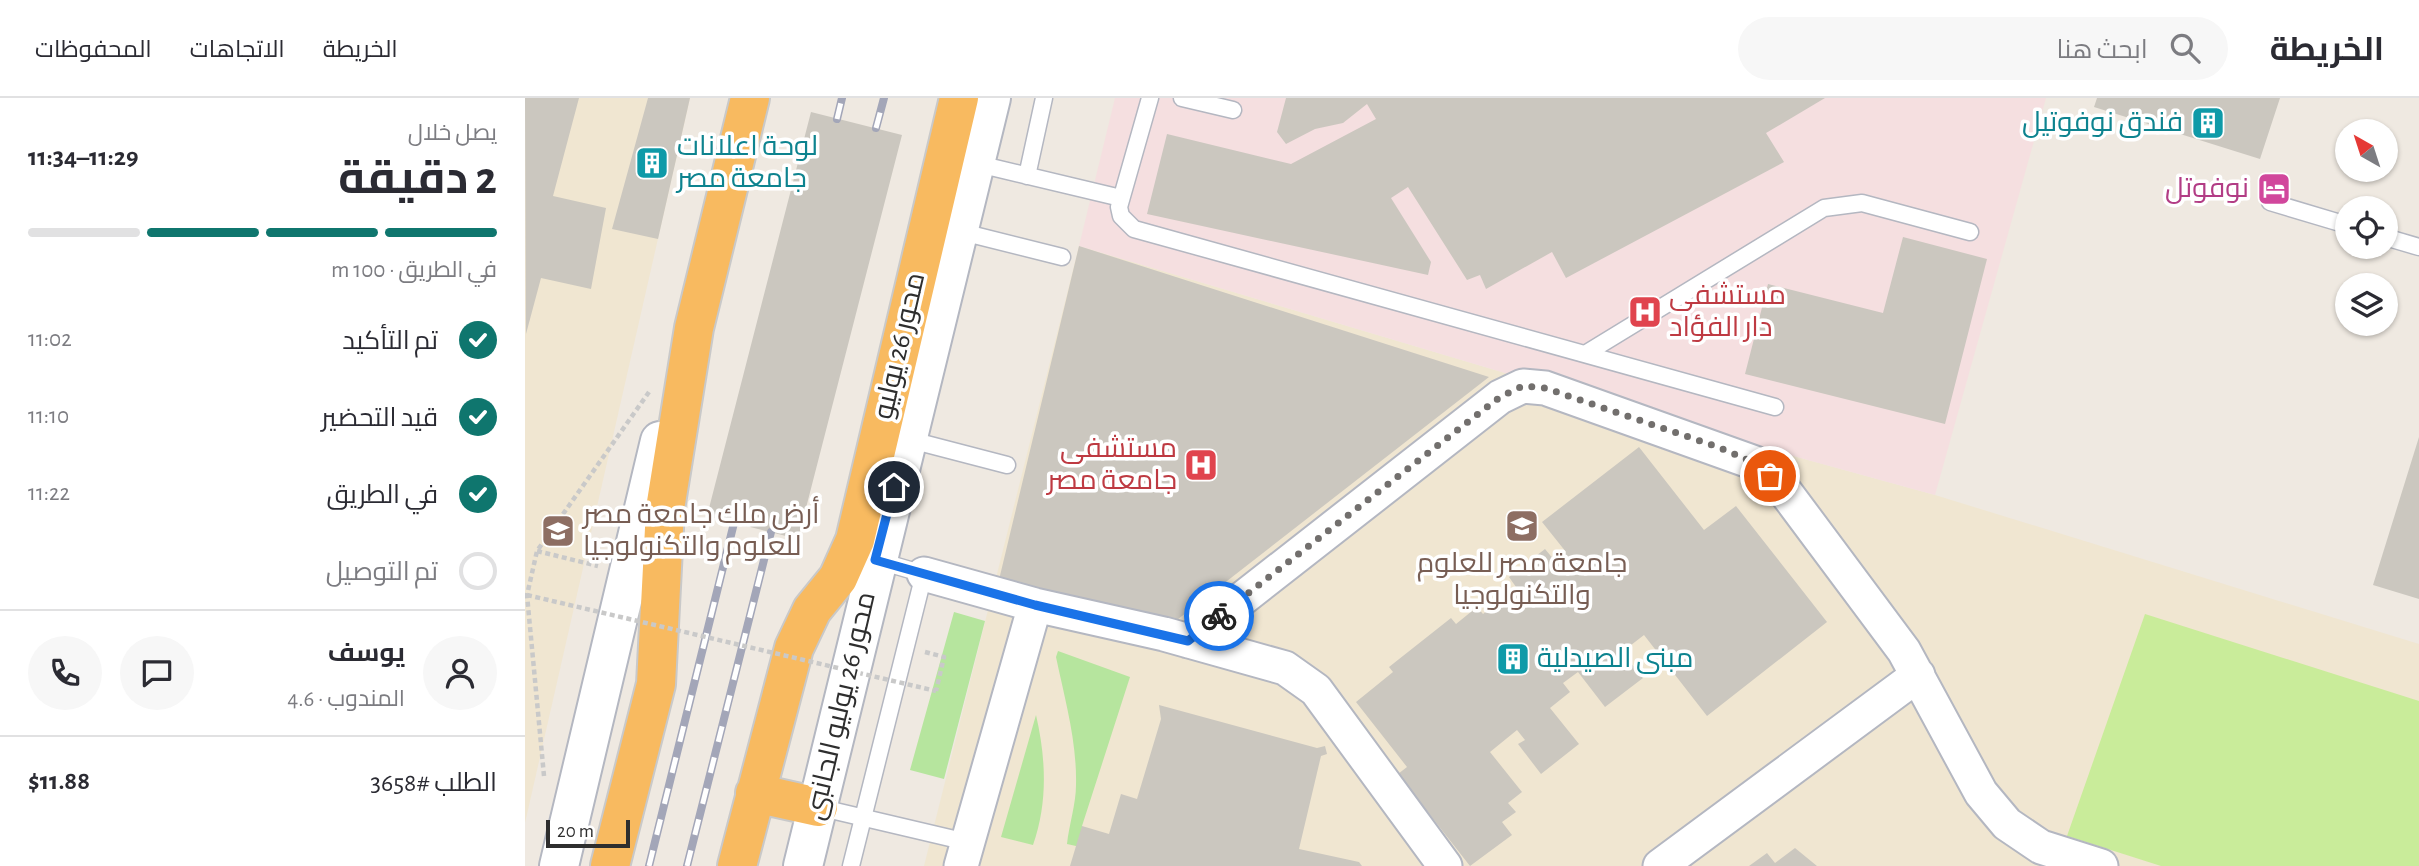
<!DOCTYPE html>
<html lang="ar">
<meta charset="utf-8">
<style>
body{margin:0;font-family:"Alegreya Sans",Cairo,sans-serif;background:#f7f7f7;color:#2b2b33;direction:rtl;height:100vh;display:flex;flex-direction:column;font-size:26px;white-space:nowrap}
*{box-sizing:border-box;margin:0}
p{font-size:23px;color:#7c7c81}
.icon{flex:none;width:38px;height:38px;fill:none;stroke:currentColor;stroke-width:2;stroke-linecap:round;stroke-linejoin:round}
.map{position:relative;flex:1;overflow:hidden;direction:ltr}
.sheet{display:flex;flex-direction:column;background:#fff;width:525px}
.sheet>*{flex:none}
.needle{width:46px;rotate:321deg}
.buttons{position:absolute;left:1810px;top:21px;display:grid;gap:14px}
.buttons a{display:grid;place-items:center;width:63px;height:63px;border-radius:50%;background:#fff;box-shadow:0 2px 5px #0004;font-size:35px}
.scale{position:absolute;left:21px;bottom:18px;width:84px;box-sizing:border-box;padding-left:7px;border:4px solid #2e2e2e;border-top:0;font-size:19px;line-height:24px;white-space:nowrap;color:#2e2e2e;-webkit-text-stroke:5px #fff;paint-order:stroke}
.pin{position:absolute;display:grid;place-items:center;width:60px;height:60px;color:#fff;margin:-30px;border:4px solid #fff;border-radius:50%;box-shadow:0 2px 7px #0007}
.courier{position:absolute;display:grid;place-items:center;width:70px;height:70px;margin:-35px;border:5px solid #1a73e8;border-radius:50%;background:#fff;color:#222;box-shadow:0 2px 9px #0007}
.headline em{font-style:normal;font-weight:700}
.headline div{display:flex;flex-direction:column-reverse}
.headline{display:flex;align-items:center;justify-content:space-between;height:119px;padding:0 28px}
h1{font-size:46px;font-weight:700;line-height:52px}
.bar{display:grid;grid-template-columns:repeat(4,1fr);gap:10px 7px;align-content:center;height:84px;padding:0 28px}
.bar i{height:9px;border-radius:5px;background:#e1e1e2}
.bar .on{background:#0f766e}
.bar p{grid-column:span 4}
.line{display:flex;align-items:center;gap:18px;padding:0 28px;border-top:2px solid #e1e1e2}
.line div{flex:1}
.round{display:grid;place-items:center;flex:none;width:74px;height:74px;border-radius:37px;background:#f7f7f7}
ol{padding:0 28px;list-style:none}
li{display:flex;align-items:center;gap:21px;height:77px}
li p{margin-inline-start:auto}
li .icon{padding:7px;border-radius:50%;background:#0f766e;color:#fff;stroke-width:4}
li:last-child{color:#7c7c81}
li i{width:38px;height:38px;border:4px solid #e1e1e2;border-radius:50%}
header{display:flex;align-items:center;gap:42px;box-sizing:border-box;height:98px;padding:0 35px;background:#fff;border-bottom:2px solid #e1e1e2}
header strong{font-size:33px}
nav{display:flex;gap:38px;margin-inline-start:auto;font-size:24px}
.search{width:490px;height:63px;background:#f7f7f7;display:flex;align-items:center;gap:18px;box-sizing:border-box;padding:0 24px;border-radius:38px;color:#7c7c81;font-size:26px}
main{display:flex;flex:1;min-height:0}
.map>svg:first-child{display:block}
.education{fill:#f0e6d1}
.medical{fill:#f5dfe0}
.green{fill:#b6e59e}
.pitch{fill:#c9ec9a}
.building{fill:#cbc7bf}
.lines{fill:none;stroke-linecap:round;stroke-linejoin:round}
.service-casing{stroke:#b4b7c1;stroke-width:19}
.minor-casing{stroke:#b4b7c1;stroke-width:37}
.secondary-casing{stroke:#b4b7c1;stroke-width:42}
.trunk-casing{stroke:#c9c9c9;stroke-width:42}
.path{stroke:#c9c9c9;stroke-width:4.5;stroke-dasharray:5 3.5;stroke-linecap:butt}
.service{stroke:#fff;stroke-width:16}
.minor{stroke:#fff;stroke-width:33}
.secondary{stroke:#fff;stroke-width:38}
.trunk{stroke:#f8ba60;stroke-width:38}
.rail-casing{stroke:#a3a6b8;stroke-width:8}
.rail{stroke:#fff;stroke-width:5;stroke-dasharray:16;stroke-linecap:butt}
.path-bridge{stroke:#c9c9c9;stroke-width:4.5;stroke-dasharray:5 3.5;stroke-linecap:butt}
.done{stroke:#726f6d;stroke-width:7;stroke-dasharray:0 12.6}
.route{stroke:#1a73e8;stroke-width:9}
.labels{text-anchor:middle;dominant-baseline:central;stroke-width:7;stroke-linejoin:round;paint-order:stroke}
.culture-label{font-size:28px;fill:#0d838f;stroke:#fff;text-anchor:start}
.hotel-label{font-size:28px;fill:#b23c85;stroke:#fff;text-anchor:end}
.health-label{font-size:28px;fill:#be3a42;stroke:#fff;text-anchor:start}
.street-label{font-size:28px;fill:#2e2e2e;stroke:#fff}
.education-label{font-size:28px;fill:#785e54;stroke:#fff;text-anchor:start}
</style>
<header>
<strong>الخريطة</strong>
<div class="search"><svg class="icon" aria-label="search" viewBox="0 0 24 24"><circle cx="10" cy="10" r="6"/><path d="M15 15l6 6"/></svg>ابحث هنا</div>
<nav><a>الخريطة</a><a>الاتجاهات</a><a>المحفوظات</a></nav>
</header>
<main>
<div class="map">
<svg width="1894" height="768" viewBox="0 0 1894 768">
<rect width="100%" height="100%" fill="#efe9e1"/>
<path class="education" d="M0,0H165L0,725Z
M554,148L1148,325L1410,397L1894,546V768H399Z"/>
<path class="medical" d="M590,0H1521L1410,397L1148,325L554,148Z"/>
<path class="green" d="M429,514L460,523L419,681L385,672Z
M533,553L605,579L557,728L560,750L542,746C544,727 551,706 551,687C552,643 540,602 531,559Z
M511,617C521,660 523,705 508,747L476,739Z"/>
<path class="pitch" d="M1620,516L1894,603V768H1636L1542,738Z"/>
<path class="building" d="M0,0H54L28,98L81,110L66,191L16,180L1,236Z
M123,0H165L133,141L87,131Z
M761,0H1300L1241,35L1259,64L1041,180L1027,154L961,191L955,177L942,182L883,89L866,100L906,164L903,177L622,116L642,36L766,66L851,21L842,6L818,25L790,31L761,46L752,34Z
M1572,0H1755L1735,61L1569,9Z
M286,14L377,37L273,441L182,418Z
M1378,139L1462,161L1420,326L1220,276L1243,186L1358,215Z
M554,148L964,279L648,525L473,486Z
M1894,339V501L1848,487Z
M1114,349L1179,432L1211,408L1302,524L1182,618L1119,537L1097,554L1118,580L1080,609L1053,574L1038,585L1045,594L1025,610L1054,646L1016,676L993,646L1000,642L992,632L965,654L997,694L983,705L991,714L977,724L987,737L945,768L873,676L882,669L831,604L868,574L864,569L926,520L931,526L952,509L958,516L991,489L984,479L1020,451L1030,463L1041,454L1017,424Z
M634,607L792,650L800,648L802,656L796,658L774,751L834,764L837,768H545L557,728L584,736L596,696L612,701L636,621Z
M1270,750L1292,768H1224L1242,755L1250,765Z"/>
<g class="lines">
<defs>
<path id="service" d="M625,0L594,109L596,118L609,131L1250,309
M657,0L708,12
M449,65L596,100
M502,78L519,0
M1745,104L1822,127
M433,133L537,159
M1860,139L1894,149
M1060,256L1299,110L1337,105L1445,134
M382,341L482,367
M293,709L442,744
M326,768L399,476L351,462"/>
<path id="minor" d="M399,476L510,507L639,536L760,570L791,592L920,768
M663,543L975,299L998,288L1020,290L1230,365L1259,392L1379,553L1456,695L1482,726L1516,749L1576,768
M436,768L510,507
M1135,768L1393,577"/>
<path id="secondary" d="M34,768L135,343
M278,768L466,0"/>
<path id="trunk" d="M230,695L293,709
M85,768L131,586L140,411L169,230L225,0
M212,768L269,550L287,512L313,480L330,442L434,0"/>
</defs>
<use href="#service" class="service-casing"/>
<use href="#minor" class="minor-casing"/>
<use href="#secondary" class="secondary-casing"/>
<use href="#trunk" class="trunk-casing"/>
<path class="path" d="M12,453L73,468
M400,554L419,559L411,593
M19,678L2,497L12,453L124,294"/>
<use href="#service" class="service"/>
<use href="#minor" class="minor"/>
<use href="#secondary" class="secondary"/>
<use href="#trunk" class="trunk"/>
<defs>
<path id="rail" d="M312,21L317,0
M351,30L359,0
M124,768L209,425
M162,768L246,434"/>
</defs>
<use href="#rail" class="rail-casing"/>
<use href="#rail" class="rail"/>
<path class="path-bridge" d="M2,497L411,593"/>
</g>
<g class="lines">
<path class="done" d="M694,518L975,299L998,288L1020,290L1193,349L1230,365L1245,378"/>
<path class="route" d="M369,389L350,462L510,507L663,543L694,518"/>
</g>
<defs>
<symbol id="building-square" viewBox="-11 -11 22 22"><rect x="-9" y="-9" width="18" height="18" rx="4" fill="#0f9aa8" stroke="#fff"/><path d="M-4-6H4V6H1V3H-1V6H-4ZM-2.5-4.3h1.7v1.8h-1.7ZM.8-4.3h1.7v1.8H.8ZM-2.5-1h1.7V.8h-1.7ZM.8-1h1.7V.8H.8Z" fill="#fff"/></symbol>
<symbol id="hotel-square" viewBox="-11 -11 22 22"><rect x="-9" y="-9" width="18" height="18" rx="4" fill="#d1479c" stroke="#fff"/><path d="M-6-4.5h1.5V1H6V5H4.5V3h-9V5H-6ZM-4 0a1.8 1.8 0 1 1 3.6 0ZM.5 0V-2.5h3Q6-2.5 6 0Z" fill="#fff"/></symbol>
<symbol id="hospital-square" viewBox="-11 -11 22 22"><rect x="-9" y="-9" width="18" height="18" rx="4" fill="#e0444e" stroke="#fff"/><path d="M-5-5h3v3.5h4V-5h3V5h-3V1.5h-4V5h-3Z" fill="#fff"/></symbol>
<symbol id="university-square" viewBox="-11 -11 22 22"><rect x="-9" y="-9" width="18" height="18" rx="4" fill="#8d6e63" stroke="#fff"/><path d="M0-5L7-2L0 1L-7-2ZM-4 1L0 2.5L4 1V4Q0 6-4 4Z" fill="#fff"/></symbol>
</defs>
<g fill-rule="evenodd">
<use href="#building-square" x="1664" y="6" width="38" height="38"/>
<use href="#building-square" x="108" y="46" width="38" height="38"/>
<use href="#hotel-square" x="1730" y="72" width="38" height="38"/>
<use href="#hospital-square" x="1101" y="195" width="38" height="38"/>
<use href="#hospital-square" x="657" y="348" width="38" height="38"/>
<use href="#university-square" x="978" y="409" width="38" height="38"/>
<use href="#university-square" x="14" y="414" width="38" height="38"/>
<use href="#building-square" x="969" y="542" width="38" height="38"/>
</g>
<g class="labels">
<g class="culture-label">
<text x="1658" y="25" text-anchor="end">فندق نوفوتيل</text>
<text x="152" y="49">لوحة اعلانات<tspan x="152" dy="32">جامعة مصر</tspan></text>
<text x="1012" y="561">مبنى الصيدلية</text>
</g>
<g class="hotel-label">
<text x="1724" y="91">نوفوتل</text>
</g>
<g class="health-label">
<text x="1144" y="198">مستشفى<tspan x="1144" dy="32">دار الفؤاد</tspan></text>
<text x="652" y="351" text-anchor="end">مستشفى<tspan x="652" dy="32">جامعة مصر</tspan></text>
</g>
<g class="street-label">
<text transform="translate(375 248) rotate(-77)">محور 26 يوليو</text>
<text transform="translate(316 608) rotate(-77)">محور 26 يوليو الجانبى</text>
</g>
<g class="education-label">
<text x="58" y="417">أرض ملك جامعة مصر<tspan x="58" dy="32">للعلوم والتكنولوجيا</tspan></text>
<text x="997" y="466" text-anchor="middle">جامعة مصر للعلوم<tspan x="997" dy="32">والتكنولوجيا</tspan></text>
</g>
</g>
</svg>
<div class="buttons">
<a><svg class="needle" viewBox="-14 -14 28 28"><path d="M0-13l5 13h-10z" fill="#e53935"/><path d="M0 13l5-13h-10z" fill="#7c7c81"/></svg></a>
<a><svg class="icon" aria-label="locate" viewBox="0 0 24 24"><circle cx="12" cy="12" r="6"/><path d="M12 2v4M12 18v4M2 12h4M18 12h4"/></svg></a>
<a><svg class="icon" aria-label="layers" viewBox="0 0 24 24"><path d="M12 4l9 5-9 5-9-5zM3 14l9 5 9-5"/></svg></a>
</div>
<div class="scale">20 m</div>
<div class="pin" style="left:1245px;top:378px;background:#ea580c"><svg class="icon" aria-label="bag" viewBox="0 0 24 24"><path d="M5 8h14l-1 12H6zM9 8a3 3 0 0 1 6 0"/></svg></div>
<div class="pin" style="left:369px;top:389px;background:#1f2937"><svg class="icon" aria-label="home" viewBox="0 0 24 24"><path d="M3 11l9-7 9 7M6 9v11h12V9"/></svg></div>
<div class="courier" style="left:694px;top:518px"><svg class="icon" aria-label="bike" viewBox="0 0 24 24"><circle cx="6" cy="16" r="4"/><circle cx="18" cy="16" r="4"/><path d="M6 16l4-8h5l3 8M10 8l3 8H6M13 5h3"/></svg></div>
</div>
<section class="sheet">
<div class="headline"><div><h1>2 دقيقة</h1><p>يصل خلال</p></div><em>11:29–11:34</em></div>
<div class="bar"><i class="on"></i><i class="on"></i><i class="on"></i><i></i><p>في الطريق · 100 m</p></div>
<ol>
<li><svg class="icon" aria-label="check" viewBox="0 0 24 24"><path d="M5 12l5 5 9-10"/></svg>تم التأكيد<p>11:02</p></li>
<li><svg class="icon" aria-label="check" viewBox="0 0 24 24"><path d="M5 12l5 5 9-10"/></svg>قيد التحضير<p>11:10</p></li>
<li><svg class="icon" aria-label="check" viewBox="0 0 24 24"><path d="M5 12l5 5 9-10"/></svg>في الطريق<p>11:22</p></li>
<li><i></i>تم التوصيل</li>
</ol>
<div class="line" style="height:126px"><a class="round"><svg class="icon" aria-label="person" viewBox="0 0 24 24"><circle cx="12" cy="8" r="4"/><path d="M4 21q1-7 8-7t8 7"/></svg></a><div><b>يوسف</b><p>المندوب · 4.6</p></div><a class="round"><svg class="icon" aria-label="chat" viewBox="0 0 24 24"><path d="M4 5h16v11H9l-5 4z"/></svg></a><a class="round"><svg class="icon" aria-label="phone" viewBox="0 0 24 24"><path d="M5 4h4l2 5-3 2q2 4 5 5l2-3 5 2v4C11 20 4 13 5 4z"/></svg></a></div>
<div class="line" style="height:91px"><div>الطلب #3658</div><b>$11.88</b></div>
</section>
</main>
